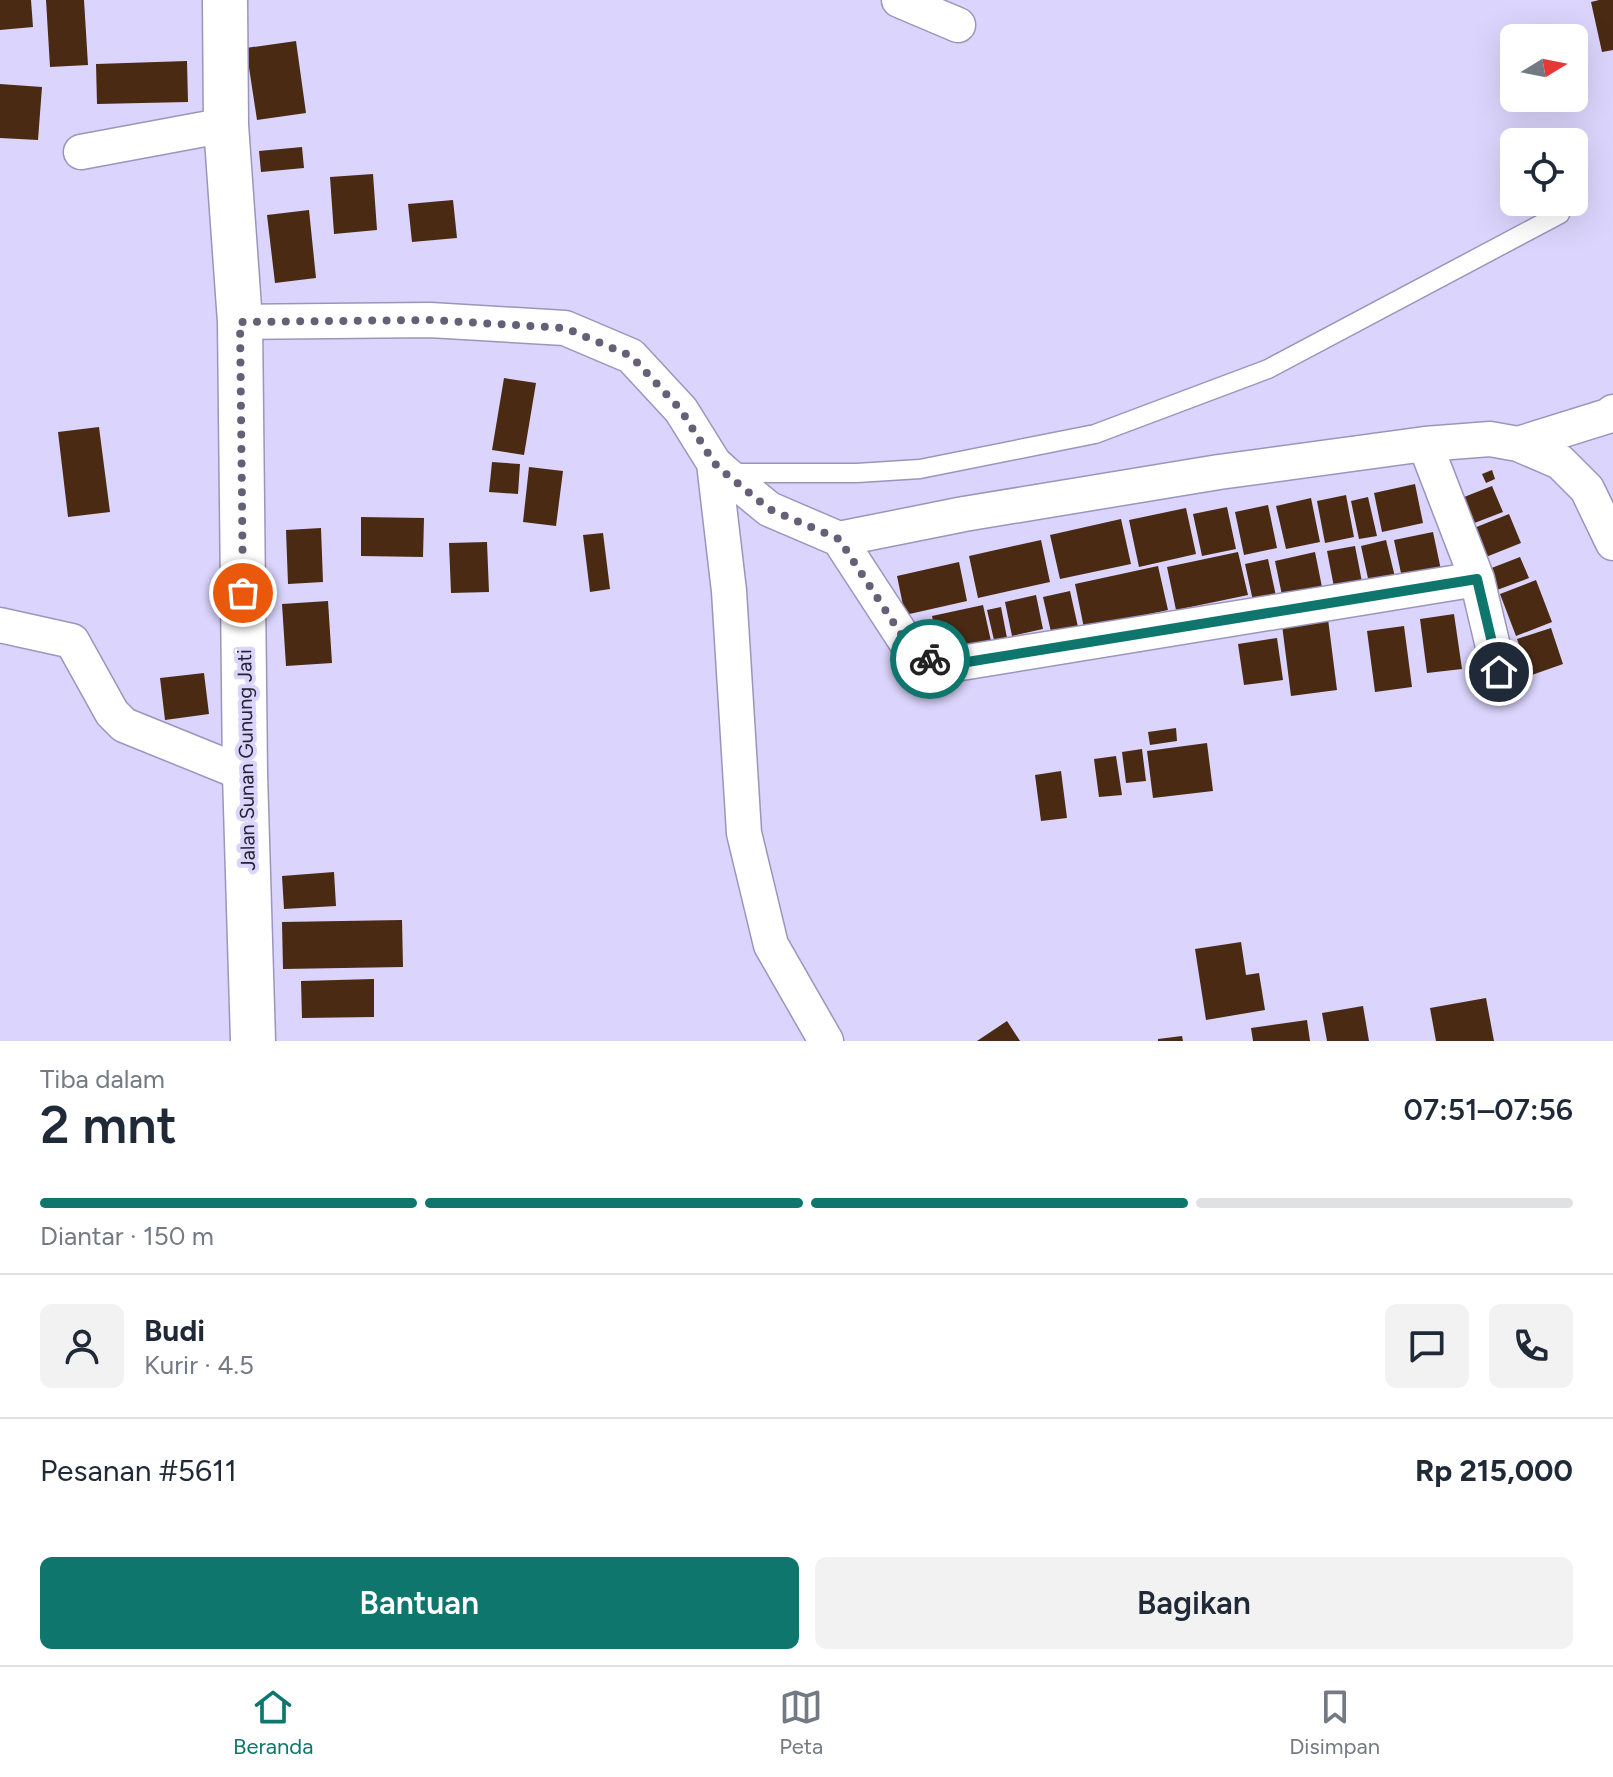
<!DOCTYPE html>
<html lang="id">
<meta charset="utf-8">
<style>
body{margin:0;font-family:Figtree,sans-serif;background:#f2f2f3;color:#1f2937;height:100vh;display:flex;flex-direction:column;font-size:30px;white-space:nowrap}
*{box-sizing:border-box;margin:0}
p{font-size:26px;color:#747a83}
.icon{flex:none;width:44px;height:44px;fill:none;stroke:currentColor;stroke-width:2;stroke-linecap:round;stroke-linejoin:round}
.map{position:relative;height:1041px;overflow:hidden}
.panel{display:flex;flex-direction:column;background:#fff;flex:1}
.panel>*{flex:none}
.needle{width:52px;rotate:80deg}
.controls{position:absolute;left:1500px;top:24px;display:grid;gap:16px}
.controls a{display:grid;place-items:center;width:88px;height:88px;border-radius:12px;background:#fff;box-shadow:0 8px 32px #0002;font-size:40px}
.pin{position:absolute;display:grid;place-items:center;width:68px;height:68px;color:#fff;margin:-34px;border:4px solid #fff;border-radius:50%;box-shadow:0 2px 8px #0007}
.courier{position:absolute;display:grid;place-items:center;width:80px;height:80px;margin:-40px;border:6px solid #0f766e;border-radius:50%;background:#fff;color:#222;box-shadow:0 2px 10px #0007}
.summary em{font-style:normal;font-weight:600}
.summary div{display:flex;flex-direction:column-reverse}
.summary{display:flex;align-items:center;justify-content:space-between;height:136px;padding:0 40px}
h1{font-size:52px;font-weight:600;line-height:60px}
.bar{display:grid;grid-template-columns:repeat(4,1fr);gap:12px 8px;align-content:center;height:96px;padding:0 40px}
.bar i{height:10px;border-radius:6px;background:#e0e1e3}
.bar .on{background:#0f766e}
.bar p{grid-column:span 4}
.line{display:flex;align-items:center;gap:20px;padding:0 40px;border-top:2px solid #e0e1e3}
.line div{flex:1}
.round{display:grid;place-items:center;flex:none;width:84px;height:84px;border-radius:12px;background:#f2f2f3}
.button{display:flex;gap:16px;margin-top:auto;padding:16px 40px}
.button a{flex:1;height:92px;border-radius:12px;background:#0f766e;color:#fff;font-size:32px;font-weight:600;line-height:92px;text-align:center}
.button a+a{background:#f2f2f3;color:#1f2937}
.tab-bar{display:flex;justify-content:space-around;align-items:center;height:112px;border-top:2px solid #e0e1e3;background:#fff;font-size:22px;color:#747a83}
.tab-bar a{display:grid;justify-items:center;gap:4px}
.tab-bar .on{color:#0f766e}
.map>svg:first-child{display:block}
.building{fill:#4b2a14}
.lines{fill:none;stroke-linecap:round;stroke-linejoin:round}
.lane-casing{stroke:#9c95bb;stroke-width:21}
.street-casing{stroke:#9c95bb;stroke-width:37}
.secondary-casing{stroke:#9c95bb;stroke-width:47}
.lane{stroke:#fff;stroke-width:18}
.street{stroke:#fff;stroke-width:34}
.secondary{stroke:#fff;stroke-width:44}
.done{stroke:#656078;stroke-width:8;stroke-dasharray:0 14.4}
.route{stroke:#0f766e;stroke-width:10}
.labels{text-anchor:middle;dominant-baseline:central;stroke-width:8;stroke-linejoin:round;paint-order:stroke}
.street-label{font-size:20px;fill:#252231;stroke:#dbd4fc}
</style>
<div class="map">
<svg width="1613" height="1041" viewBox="0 0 1613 1041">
<rect width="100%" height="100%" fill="#dbd4fc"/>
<path class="building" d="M0,0H31L33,27L0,30Z
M46,0H84L88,65L50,67Z
M1599,0H1613V50L1602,52L1591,2Z
M296,41L306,113L257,120L246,48Z
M187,61L188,102L97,104L96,64Z
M0,84L42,87L38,140L0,138Z
M302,147L304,168L261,172L259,151Z
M373,174L377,230L334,234L330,177Z
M453,200L457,238L412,242L408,204Z
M309,210L316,278L275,283L267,215Z
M504,378L536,383L524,455L492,450Z
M99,427L110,512L68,517L58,432Z
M492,462L520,464L518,494L489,492Z
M529,467L563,471L556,526L523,522Z
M1492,470L1495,479L1486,483L1482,474Z
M1415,484L1423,523L1382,532L1374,493Z
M1492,486L1503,512L1464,527L1454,501Z
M1346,495L1354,537L1325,543L1317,501Z
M1368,497L1377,536L1359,539L1351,501Z
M1311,498L1320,542L1286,549L1276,506Z
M1268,505L1277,548L1244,555L1235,512Z
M1227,507L1236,549L1202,556L1193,514Z
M1186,508L1196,554L1139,567L1129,520Z
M1509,514L1521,543L1481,559L1469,530Z
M361,517L424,518L423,557L361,556Z
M1121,519L1131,564L1060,579L1050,535Z
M321,528L323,582L288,584L286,530Z
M1433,532L1441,570L1402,578L1394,540Z
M603,533L610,589L590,592L583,535Z
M1041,540L1050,582L978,598L969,556Z
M1386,540L1395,577L1369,583L1361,546Z
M487,542L489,592L451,593L449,543Z
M1355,546L1362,582L1334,587L1327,551Z
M1238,552L1248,595L1176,610L1167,567Z
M1315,552L1324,597L1284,605L1275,561Z
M1520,557L1529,578L1497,590L1489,569Z
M1268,559L1276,596L1253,601L1245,564Z
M959,562L967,601L905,615L897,576Z
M1158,566L1168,610L1084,628L1075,584Z
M1536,580L1552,622L1516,636L1500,594Z
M1070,591L1078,627L1051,632L1043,597Z
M1036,595L1043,629L1012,636L1005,602Z
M328,601L332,663L286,666L282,604Z
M983,605L991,641L940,653L932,616Z
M1001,607L1007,638L994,640L987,610Z
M1454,614L1462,669L1427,673L1420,619Z
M1328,619L1337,690L1291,696L1282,625Z
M1404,626L1412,687L1375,692L1367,631Z
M1551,628L1563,664L1529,676L1517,639Z
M1277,638L1283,680L1244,685L1238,644Z
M204,673L209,714L165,720L160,678Z
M1176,728L1177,741L1150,745L1148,732Z
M1207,743L1213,791L1153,798L1147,751Z
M1142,749L1146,781L1126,783L1122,752Z
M1116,756L1122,795L1099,797L1094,759Z
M1061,771L1067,818L1041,821L1035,775Z
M334,872L336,906L284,909L282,876Z
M402,920L403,967L283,969L282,922Z
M1241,942L1246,975L1259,973L1265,1010L1206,1020L1195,949Z
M374,979V1017L302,1018L301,981Z
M1486,998L1494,1041H1436L1430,1008Z
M1363,1006L1369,1041H1327L1322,1013Z
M1307,1020L1310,1041H1253L1251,1028Z
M1007,1021L1020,1041H977Z
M1182,1036L1183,1041H1158V1039Z"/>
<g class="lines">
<defs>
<path id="lane" d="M728,473H857L920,469L1095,434L1268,369L1560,214"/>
<path id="street" d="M899,0L958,25
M81,152L226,125
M240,322L430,320L565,328L631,356L681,410L714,463L725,473L769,509L839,539L964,514L1219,472L1425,444L1490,439L1518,444L1560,462L1587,489L1613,543
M1425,444L1477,579L1499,672
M1518,444L1608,416L1613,412
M714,463L729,591L744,833L771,945L826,1041
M839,539L910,648L934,661L961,663L1477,579
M0,625L72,641L112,713L124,725L245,774"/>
<path id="secondary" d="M225,0L226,125L240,322L245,774L253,1041"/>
</defs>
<use href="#lane" class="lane-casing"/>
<use href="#street" class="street-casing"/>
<use href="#secondary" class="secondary-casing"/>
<use href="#lane" class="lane"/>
<use href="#street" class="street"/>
<use href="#secondary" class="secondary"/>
</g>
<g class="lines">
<path class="done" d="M243,593L240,322L430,320L565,328L631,356L681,410L714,463L725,473L769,509L839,539L910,648L930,659"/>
<path class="route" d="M930,659L961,663L1477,579L1499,672"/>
</g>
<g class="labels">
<g class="street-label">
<text transform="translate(246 760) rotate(-91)">Jalan Sunan Gunung Jati</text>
</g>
</g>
</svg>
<div class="controls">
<a><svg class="needle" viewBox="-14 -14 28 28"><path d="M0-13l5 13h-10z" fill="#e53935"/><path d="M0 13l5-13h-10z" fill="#747a83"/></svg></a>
<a><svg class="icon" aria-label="locate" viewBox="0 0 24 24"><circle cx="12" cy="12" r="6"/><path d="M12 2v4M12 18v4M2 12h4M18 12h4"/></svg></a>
</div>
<div class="pin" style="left:243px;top:593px;background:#ea580c"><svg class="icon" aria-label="bag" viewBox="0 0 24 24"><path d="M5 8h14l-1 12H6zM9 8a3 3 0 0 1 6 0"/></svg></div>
<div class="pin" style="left:1499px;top:672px;background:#1f2937"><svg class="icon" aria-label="home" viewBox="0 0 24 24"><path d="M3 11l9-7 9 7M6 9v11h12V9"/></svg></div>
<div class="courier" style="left:930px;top:659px"><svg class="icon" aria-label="bike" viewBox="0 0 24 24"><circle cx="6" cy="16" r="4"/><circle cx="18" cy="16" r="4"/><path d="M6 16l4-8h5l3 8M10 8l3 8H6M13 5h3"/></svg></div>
</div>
<section class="panel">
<div class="summary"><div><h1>2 mnt</h1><p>Tiba dalam</p></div><em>07:51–07:56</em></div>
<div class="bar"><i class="on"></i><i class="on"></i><i class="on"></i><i></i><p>Diantar · 150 m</p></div>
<div class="line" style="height:144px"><a class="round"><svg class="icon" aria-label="person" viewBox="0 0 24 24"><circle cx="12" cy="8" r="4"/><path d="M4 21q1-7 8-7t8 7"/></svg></a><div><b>Budi</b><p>Kurir · 4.5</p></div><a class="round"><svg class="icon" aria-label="chat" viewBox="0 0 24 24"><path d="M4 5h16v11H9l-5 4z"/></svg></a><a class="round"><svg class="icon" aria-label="phone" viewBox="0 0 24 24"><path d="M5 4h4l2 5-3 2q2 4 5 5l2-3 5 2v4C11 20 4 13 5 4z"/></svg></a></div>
<div class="line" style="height:104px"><div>Pesanan #5611</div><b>Rp 215,000</b></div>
<div class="button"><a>Bantuan</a><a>Bagikan</a></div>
</section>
<nav class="tab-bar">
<a class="on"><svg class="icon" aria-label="home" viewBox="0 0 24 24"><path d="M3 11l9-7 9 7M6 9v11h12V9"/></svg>Beranda</a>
<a><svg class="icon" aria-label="map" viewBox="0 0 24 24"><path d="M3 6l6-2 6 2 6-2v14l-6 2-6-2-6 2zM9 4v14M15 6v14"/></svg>Peta</a>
<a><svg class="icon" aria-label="saved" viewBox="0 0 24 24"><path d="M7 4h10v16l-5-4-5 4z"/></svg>Disimpan</a>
</nav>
